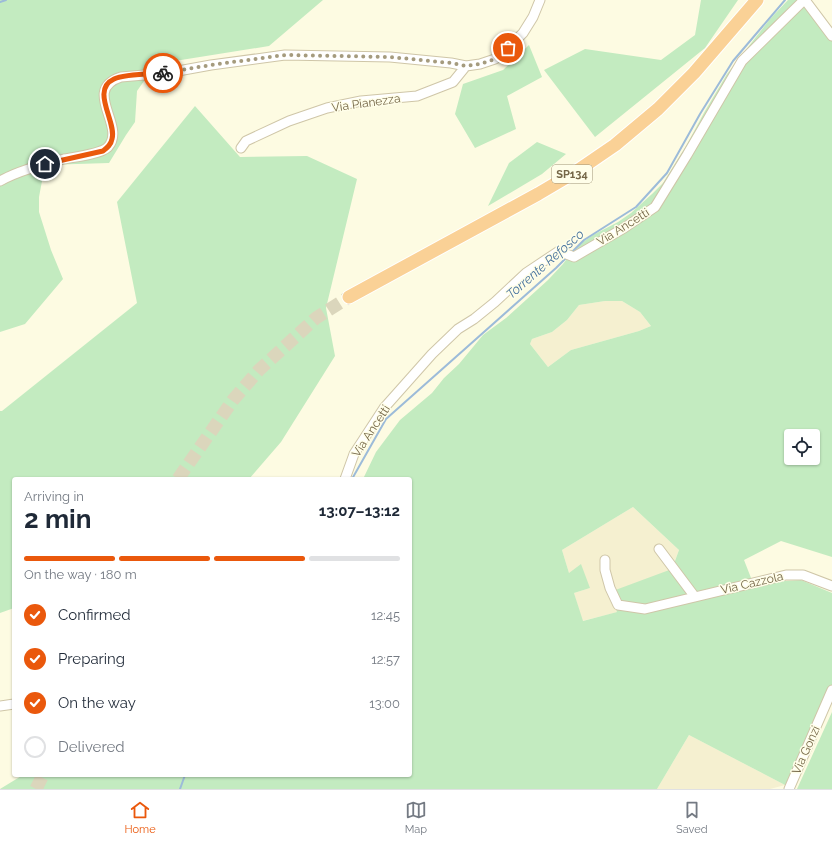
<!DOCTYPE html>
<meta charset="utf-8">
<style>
body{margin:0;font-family:Raleway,sans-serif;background:#f6f6f7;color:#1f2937;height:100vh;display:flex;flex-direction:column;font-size:15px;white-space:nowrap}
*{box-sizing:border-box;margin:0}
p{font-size:13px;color:#747a83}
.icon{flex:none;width:22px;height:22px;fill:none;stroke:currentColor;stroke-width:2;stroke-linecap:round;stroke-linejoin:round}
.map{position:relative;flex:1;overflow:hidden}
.details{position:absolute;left:12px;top:477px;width:400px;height:300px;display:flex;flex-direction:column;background:#fff;border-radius:4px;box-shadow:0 1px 3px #0004}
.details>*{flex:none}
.controls{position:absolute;left:784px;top:429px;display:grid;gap:8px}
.controls a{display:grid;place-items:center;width:36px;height:36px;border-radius:4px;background:#fff;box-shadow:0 1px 3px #0004;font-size:20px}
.pin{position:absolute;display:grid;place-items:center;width:34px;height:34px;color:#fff;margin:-17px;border:2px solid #fff;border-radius:50%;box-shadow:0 1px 4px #0007}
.courier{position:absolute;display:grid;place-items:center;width:40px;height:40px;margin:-20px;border:3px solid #ea580c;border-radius:50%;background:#fff;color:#222;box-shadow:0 1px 5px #0007}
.overview em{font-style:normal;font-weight:700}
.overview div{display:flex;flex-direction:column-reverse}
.overview{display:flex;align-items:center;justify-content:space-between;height:68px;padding:0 12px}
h1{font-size:26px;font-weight:700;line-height:30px}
.bar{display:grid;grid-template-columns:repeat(4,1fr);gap:6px 4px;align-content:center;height:48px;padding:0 12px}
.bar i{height:5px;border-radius:3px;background:#e0e1e3}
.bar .on{background:#ea580c}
.bar p{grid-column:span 4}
ol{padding:0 12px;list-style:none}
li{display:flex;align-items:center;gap:12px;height:44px}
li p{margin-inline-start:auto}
li .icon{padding:4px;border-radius:50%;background:#ea580c;color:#fff;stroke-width:4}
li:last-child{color:#747a83}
li i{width:22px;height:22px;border:2px solid #e0e1e3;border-radius:50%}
.dock{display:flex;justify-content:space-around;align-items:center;height:56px;border-top:1px solid #e0e1e3;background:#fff;font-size:11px;color:#747a83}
.dock a{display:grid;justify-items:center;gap:2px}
.dock .on{color:#ea580c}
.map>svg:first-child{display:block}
.residential{fill:#f5f0d0}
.green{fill:#c3ebc0;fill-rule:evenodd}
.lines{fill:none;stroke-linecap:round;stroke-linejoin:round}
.stream{stroke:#9cbbd9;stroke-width:2}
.highway-tunnel{stroke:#dbd6bc;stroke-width:13;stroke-dasharray:13 6;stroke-linecap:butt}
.minor-casing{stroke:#cfc6a8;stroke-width:11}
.highway-casing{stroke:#fff;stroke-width:15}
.minor{stroke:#fff;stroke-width:9}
.highway{stroke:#fad196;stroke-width:13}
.done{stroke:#a59b7e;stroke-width:4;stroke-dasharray:0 7.2}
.route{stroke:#ea580c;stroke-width:5}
.labels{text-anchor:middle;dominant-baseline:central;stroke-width:3;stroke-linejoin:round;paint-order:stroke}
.shield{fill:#fffee9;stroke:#9e9478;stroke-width:1}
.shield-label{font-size:11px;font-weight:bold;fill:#756748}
.street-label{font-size:12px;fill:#756748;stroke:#fffee9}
.water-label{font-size:13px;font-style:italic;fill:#49749f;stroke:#fffee9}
</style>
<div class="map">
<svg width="832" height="789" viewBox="0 0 832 789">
<rect width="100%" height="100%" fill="#fdfbe2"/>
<path class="residential" d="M605,301H622L640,312L651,326L639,331L571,350L548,367L530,344L532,339L552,332L567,320L579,305Z
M633,507L679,550L672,568L618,612L582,621L574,593L590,588L569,573L562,550Z
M689,735L785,785L770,789H657Z"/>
<path class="green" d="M0,0H323L269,46L156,64L137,91L135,122L126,135L109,163L45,165L39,197V212L51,250L63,279L25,324L0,332Z
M701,0H738L705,48L595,137L544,70L585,49L661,60L695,35Z
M788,0H805L832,38V557L781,541L744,560L753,583L801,580L832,593V689L787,785H785L689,735L657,789H0L23,775H410V479H363L376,452L400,420L432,393L444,378L459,364L483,335L506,318L548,280L563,264L569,256L583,242L593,235L618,222L631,213L652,194L663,183L686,146L705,111L727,74L770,19ZM605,301H622L640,312L651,326L639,331L571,350L548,367L530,344L532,339L552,332L567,320L579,305ZM791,436H813V458H791ZM633,507L679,550L672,569L610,592L617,612L583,621L574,593L590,588L581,564L569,573L562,550Z
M529,45L542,77L507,96L516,129L475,148L455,114L463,84L503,70Z
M195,106L240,157L307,156L357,179L326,308L335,356L281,442L249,479H14V608L0,613V411H2L137,303L117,202Z
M537,142L566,154L542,174L488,206L509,163Z
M832,712V789H797Z"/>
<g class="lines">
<path class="stream" d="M0,2L6,0
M571,253L584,240L636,207L667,173L700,114L733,61L785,0
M352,479L386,419L556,268L566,258
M180,789L185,775"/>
<path class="highway-tunnel" d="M178,479L233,400L259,370L316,318L349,297
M36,789L43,775"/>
<defs>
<path id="minor" d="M805,0L832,36
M241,148L246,141L289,121L327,108L361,101L417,96L453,82L466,66
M0,181C20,170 42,165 64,159C75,157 101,154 108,147C127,126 81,90 121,77L167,73L211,65L285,55L390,57L451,63L466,66L480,64L495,59L508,48L523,33L533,17L540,0
M345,479L354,454L384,408L432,354L458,329L474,319L495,302L526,273L559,251L574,257L624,228L655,207L687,155L742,61L804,0
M659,549L695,597
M605,560V570L610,588L618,605L645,609L786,575H803L832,586
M0,706L14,704
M789,789L832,690"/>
<path id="highway" d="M349,297L538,194L577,171L615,145L658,109L694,73L757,0"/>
</defs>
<use href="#minor" class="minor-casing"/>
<use href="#highway" class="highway-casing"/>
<use href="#minor" class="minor"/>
<use href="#highway" class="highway"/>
</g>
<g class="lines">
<path class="done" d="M163,73L211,65L285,55L390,57L451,63L466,66L480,64L495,59L508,48"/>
<path class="route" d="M45,164L103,151C107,148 111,145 112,139C117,122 90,90 114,79C125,74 151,74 163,73"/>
</g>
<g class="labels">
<rect class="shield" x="552" y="165" width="40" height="18" rx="3"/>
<g class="shield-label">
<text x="572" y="174">SP134</text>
</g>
<g class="street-label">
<text transform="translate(366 103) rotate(-8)">Via Pianezza</text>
<text transform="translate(623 227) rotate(-32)">Via Ancetti</text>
<text transform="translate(371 431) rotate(-57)">Via Ancetti</text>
<text transform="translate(752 583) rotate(-13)">Via Cazzola</text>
<text transform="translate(806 750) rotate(-66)">Via Gonzi</text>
</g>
<g class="water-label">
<text transform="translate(545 264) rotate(-41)">Torrente Refosco</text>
</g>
</g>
</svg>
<div class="controls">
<a><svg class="icon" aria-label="locate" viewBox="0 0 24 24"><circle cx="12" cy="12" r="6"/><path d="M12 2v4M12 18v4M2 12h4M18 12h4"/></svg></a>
</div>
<div class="pin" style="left:508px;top:48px;background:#ea580c"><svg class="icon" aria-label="bag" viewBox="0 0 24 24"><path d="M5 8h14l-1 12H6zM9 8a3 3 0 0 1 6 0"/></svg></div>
<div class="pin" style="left:45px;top:164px;background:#1f2937"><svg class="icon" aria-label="home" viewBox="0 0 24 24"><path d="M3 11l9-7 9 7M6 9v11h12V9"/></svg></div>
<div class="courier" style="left:163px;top:73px"><svg class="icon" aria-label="bike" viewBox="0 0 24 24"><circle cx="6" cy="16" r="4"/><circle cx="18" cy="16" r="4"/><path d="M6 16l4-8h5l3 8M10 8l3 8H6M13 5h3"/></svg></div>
<section class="details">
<div class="overview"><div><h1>2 min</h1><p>Arriving in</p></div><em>13:07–13:12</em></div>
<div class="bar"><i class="on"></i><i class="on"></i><i class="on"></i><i></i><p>On the way · 180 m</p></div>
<ol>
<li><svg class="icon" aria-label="check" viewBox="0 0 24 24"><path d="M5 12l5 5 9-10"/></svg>Confirmed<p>12:45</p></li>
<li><svg class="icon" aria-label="check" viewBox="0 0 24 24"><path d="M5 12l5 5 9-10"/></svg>Preparing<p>12:57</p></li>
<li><svg class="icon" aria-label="check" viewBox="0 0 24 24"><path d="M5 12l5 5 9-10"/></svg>On the way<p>13:00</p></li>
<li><i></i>Delivered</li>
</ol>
</section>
</div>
<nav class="dock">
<a class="on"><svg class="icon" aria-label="home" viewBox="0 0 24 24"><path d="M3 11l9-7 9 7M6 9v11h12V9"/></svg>Home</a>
<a><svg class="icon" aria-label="map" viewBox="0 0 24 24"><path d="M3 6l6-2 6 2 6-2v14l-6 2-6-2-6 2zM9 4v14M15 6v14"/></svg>Map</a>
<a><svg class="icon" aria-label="saved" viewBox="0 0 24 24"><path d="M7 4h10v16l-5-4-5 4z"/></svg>Saved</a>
</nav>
